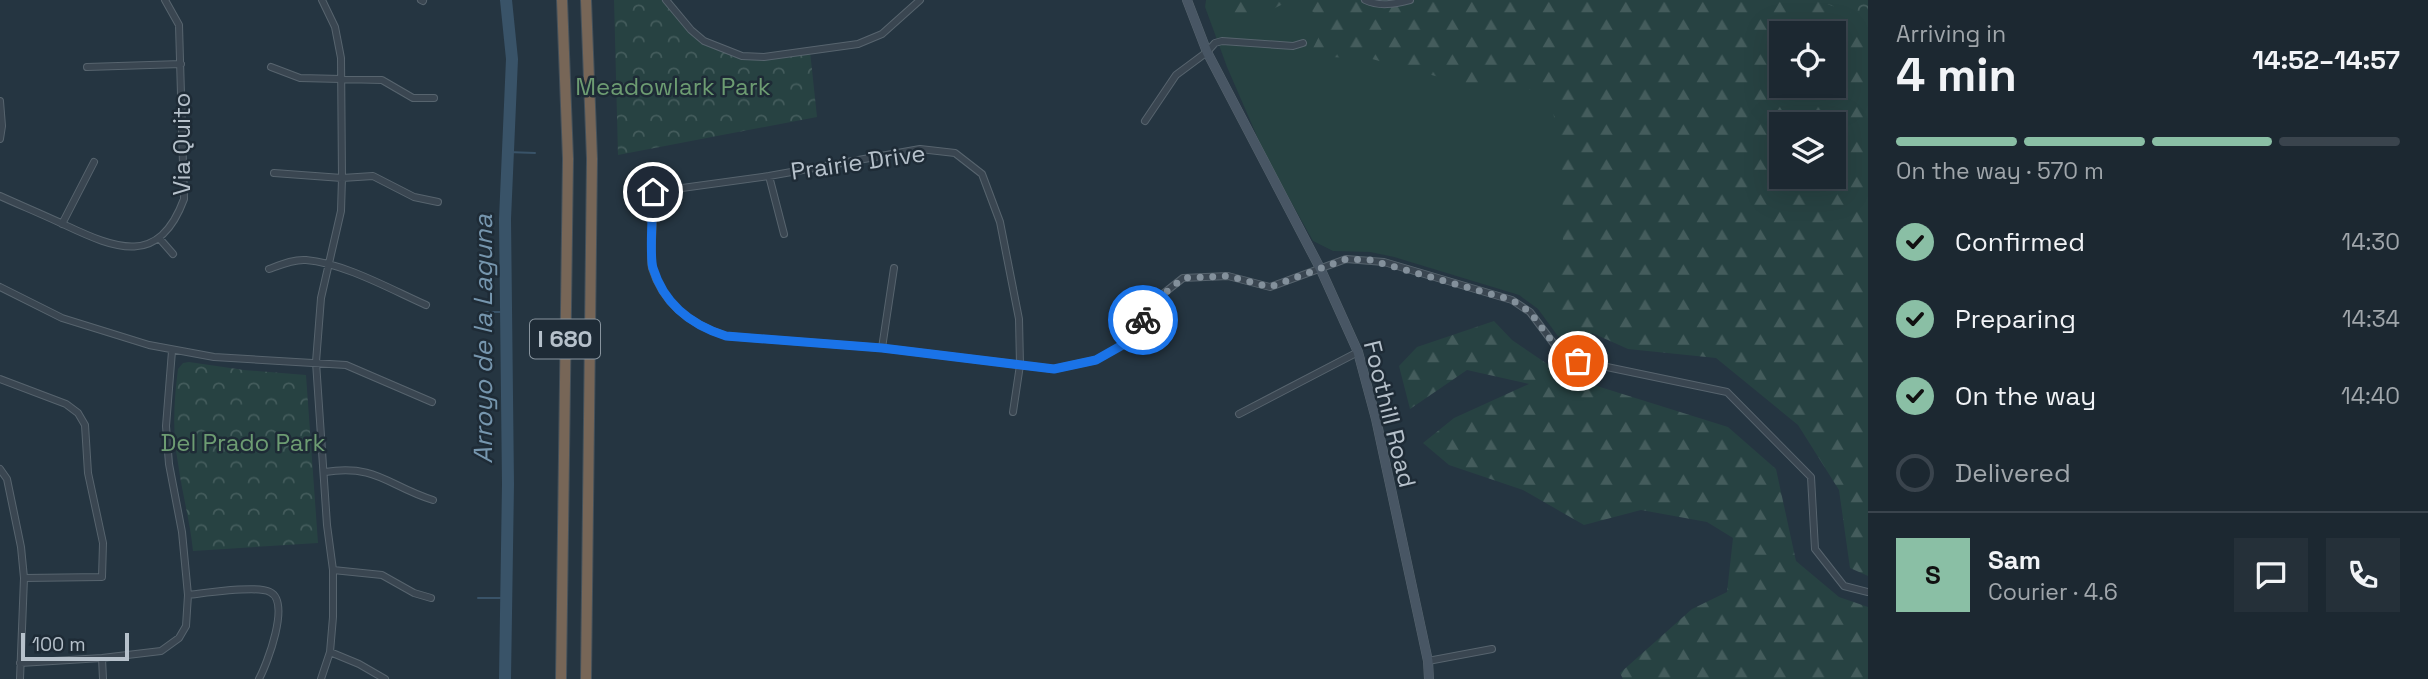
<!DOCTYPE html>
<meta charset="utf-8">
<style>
body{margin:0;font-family:"Space Grotesk",sans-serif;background:#253039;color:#f1f3f6;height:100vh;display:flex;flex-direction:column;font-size:26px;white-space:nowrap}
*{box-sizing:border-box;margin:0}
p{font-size:23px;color:#a0a6ab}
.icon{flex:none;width:38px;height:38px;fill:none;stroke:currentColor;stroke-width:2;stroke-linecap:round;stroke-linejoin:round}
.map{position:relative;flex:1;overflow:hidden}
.side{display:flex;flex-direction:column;background:#1c2831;width:560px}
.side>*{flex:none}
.buttons{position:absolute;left:1769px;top:21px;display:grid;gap:14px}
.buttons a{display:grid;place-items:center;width:77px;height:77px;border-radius:0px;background:#1c2831;box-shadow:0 7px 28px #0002,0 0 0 2px #3a444d;font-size:35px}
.scale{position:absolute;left:21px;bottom:18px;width:108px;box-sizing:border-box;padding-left:7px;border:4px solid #b6c1cb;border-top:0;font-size:19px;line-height:24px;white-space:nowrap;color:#b6c1cb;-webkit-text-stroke:5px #1e2b36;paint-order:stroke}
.pin{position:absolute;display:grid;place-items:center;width:60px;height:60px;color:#fff;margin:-30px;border:4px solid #fff;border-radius:50%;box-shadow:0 2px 7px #0007}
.courier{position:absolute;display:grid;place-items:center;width:70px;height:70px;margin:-35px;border:5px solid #1a73e8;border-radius:50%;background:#fff;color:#222;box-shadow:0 2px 9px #0007}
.headline em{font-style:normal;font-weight:700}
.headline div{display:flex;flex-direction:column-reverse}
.headline{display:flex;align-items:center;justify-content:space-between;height:119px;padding:0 28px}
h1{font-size:46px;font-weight:700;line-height:52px}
.bar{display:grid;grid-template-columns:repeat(4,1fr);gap:10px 7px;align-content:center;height:84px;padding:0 28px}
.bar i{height:9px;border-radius:5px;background:#3a444d}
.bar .on{background:#8abfa5}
.bar p{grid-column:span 4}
.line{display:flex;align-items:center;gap:18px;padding:0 28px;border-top:2px solid #3a444d}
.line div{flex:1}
.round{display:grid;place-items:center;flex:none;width:74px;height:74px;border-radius:0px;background:#253039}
ol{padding:0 28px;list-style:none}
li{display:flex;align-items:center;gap:21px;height:77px}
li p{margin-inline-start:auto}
li .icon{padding:7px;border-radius:50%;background:#8abfa5;color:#111;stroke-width:4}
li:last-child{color:#a0a6ab}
li i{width:38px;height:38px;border:4px solid #3a444d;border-radius:50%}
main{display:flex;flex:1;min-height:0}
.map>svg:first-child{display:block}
.grass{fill:#274242}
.forest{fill:url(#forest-firs);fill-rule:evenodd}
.park{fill:url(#park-crowns)}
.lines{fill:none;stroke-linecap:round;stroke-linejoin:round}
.stream{stroke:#395368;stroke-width:2}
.river{stroke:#395368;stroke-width:12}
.street-casing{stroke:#57646e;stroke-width:8}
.secondary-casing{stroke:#57646e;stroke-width:10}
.highway-casing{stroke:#44515b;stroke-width:12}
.street{stroke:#3a4651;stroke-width:6}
.secondary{stroke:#485664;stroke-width:9}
.highway{stroke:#776657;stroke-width:10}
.done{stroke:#83909b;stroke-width:7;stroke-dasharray:0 12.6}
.route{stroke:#1a73e8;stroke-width:9}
.labels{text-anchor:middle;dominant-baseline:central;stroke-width:5;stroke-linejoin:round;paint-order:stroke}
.shield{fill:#1e2b36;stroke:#88949e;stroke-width:2}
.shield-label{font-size:23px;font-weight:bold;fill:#b6c1cb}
.park-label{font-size:24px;fill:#6d9c72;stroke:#1e2b36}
.street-label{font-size:24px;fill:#b6c1cb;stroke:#1e2b36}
.water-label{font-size:26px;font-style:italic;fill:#7696ae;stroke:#1e2b36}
</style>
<main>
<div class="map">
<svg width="1868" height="679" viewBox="0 0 1868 679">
<defs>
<pattern id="forest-firs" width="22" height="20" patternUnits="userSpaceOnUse" patternTransform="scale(1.75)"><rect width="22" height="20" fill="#274242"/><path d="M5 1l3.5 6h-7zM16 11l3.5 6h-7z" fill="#445c5c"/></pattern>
<pattern id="park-crowns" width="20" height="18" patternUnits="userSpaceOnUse" patternTransform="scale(1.75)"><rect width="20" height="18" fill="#274242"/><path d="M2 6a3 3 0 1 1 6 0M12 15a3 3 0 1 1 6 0" fill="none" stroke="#445c5c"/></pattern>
</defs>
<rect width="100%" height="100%" fill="#253541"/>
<path class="grass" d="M1206,0H1612L1611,300L1581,353L1557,335L1538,309L1519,295L1394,257L1370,252L1333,251L1313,241L1266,157L1227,67L1205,7Z"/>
<path class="forest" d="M1223,0H1291L1241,25Z
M1299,0H1868V576L1850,568L1839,490L1798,425L1716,358L1628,349L1572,324L1527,284L1563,252L1562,169L1550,91L1469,85L1372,59L1309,56L1326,23ZM1782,33H1834V86H1782ZM1782,124H1834V177H1782Z
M1494,321L1512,340L1565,376L1728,427L1776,469L1796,561L1839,597L1868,607V679H1623L1620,673L1692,609L1727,592L1733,538L1707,522L1641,510L1584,525L1523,490L1449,465L1423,443L1454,418L1529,384L1467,370L1410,409L1399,366L1417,347Z"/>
<path class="park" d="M614,0H664C676,12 689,28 703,38C736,60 774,55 810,51L817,117L618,155Z
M1816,0H1868V19Z
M189,362L244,370L306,375L318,543L193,551C190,521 182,493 178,463C172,432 174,400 178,369L183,363Z"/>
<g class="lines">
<path class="stream" d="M508,152L535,153
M483,312H506
M478,598H506"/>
<path class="river" d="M505,679L508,484L505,219L512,59L506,0"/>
<defs>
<path id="street" d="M421,0L423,1
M666,0L691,30L704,41L742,56L764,57L858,44L882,34L920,0
M1365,0C1380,7 1394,4 1410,0
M87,67L181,64
M271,67L300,78L382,80L413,98H434
M0,101L2,126L0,139
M1145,121L1176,75L1207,52L1215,43L1222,41L1293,46L1303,43
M646,170C655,196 653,213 652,240C652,249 650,260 652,268C663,304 692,325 726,336L882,348L1054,369L1096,360L1126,343L1159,297L1183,278L1228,276L1270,287L1346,259L1384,262L1512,300L1530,312L1554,344L1578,361L1727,392L1811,477L1815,549L1844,586L1868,592
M274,173L342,178L373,176L414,197L438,202
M769,176L784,234
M653,192L769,176L920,149L955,153L982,174L1000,222L1019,319L1020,365L1013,412
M0,196C22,206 44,215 65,225C116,249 159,267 184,199L179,25L165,0
M62,224L94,162
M159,238L173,254
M269,269C280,265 294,259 306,260C344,263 392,290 426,305
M0,287L62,318L149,345L214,357L346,365L432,402
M882,348L894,268
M0,379L66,404L78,413L85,425L88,473L103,543L102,577L24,578
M1239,414L1358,352
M0,469L7,479L21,547L24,578L20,679
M325,472C377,464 388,486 433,500
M333,570L382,575L414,593L431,598
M188,595C206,593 257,585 270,592C291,602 267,664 259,679
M330,652L359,664L385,679
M102,658L103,679
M1428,661L1492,649
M20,663L102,658L161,651L179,638L186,626L188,595L182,532L169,464L166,426L172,351
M321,679L330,652L333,617V570L327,525L316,362L321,298L341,211L342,178L341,58L335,27L322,0"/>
<path id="secondary" d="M1187,0L1207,52L1321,270L1358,352L1376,419L1428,661L1429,679"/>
<path id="highway" d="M561,679L568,159L562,0
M586,679L592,159L586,0"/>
</defs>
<use href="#street" class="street-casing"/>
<use href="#secondary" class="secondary-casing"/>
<use href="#highway" class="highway-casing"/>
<use href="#street" class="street"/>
<use href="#secondary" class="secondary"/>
<use href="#highway" class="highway"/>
</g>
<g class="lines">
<path class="done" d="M1143,320L1159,298L1183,278L1228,276L1270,287L1346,259L1370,260L1512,300L1530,312L1554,344L1578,361"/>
<path class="route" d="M653,192C653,208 649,255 653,268C664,304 691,325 726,336L882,348L1054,369L1096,360L1126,343L1143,320"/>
</g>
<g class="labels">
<rect class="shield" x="530" y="319.5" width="70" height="39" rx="5"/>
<g class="shield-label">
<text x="565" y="339">I 680</text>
</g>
<g class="park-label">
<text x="673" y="86">Meadowlark Park</text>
<text x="243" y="442">Del Prado Park</text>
</g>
<g class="street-label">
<text transform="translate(181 144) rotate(-90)">Via Quito</text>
<text transform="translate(858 162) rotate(-8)">Prairie Drive</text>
<text transform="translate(1390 414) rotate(76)">Foothill Road</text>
</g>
<g class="water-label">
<text transform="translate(483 339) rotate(-90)">Arroyo de la Laguna</text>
</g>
</g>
</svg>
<div class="buttons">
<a><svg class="icon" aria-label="locate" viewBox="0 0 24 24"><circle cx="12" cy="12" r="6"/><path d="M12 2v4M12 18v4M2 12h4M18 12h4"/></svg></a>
<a><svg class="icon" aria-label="layers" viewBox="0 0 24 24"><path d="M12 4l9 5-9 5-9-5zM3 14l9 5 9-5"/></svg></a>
</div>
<div class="scale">100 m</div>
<div class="pin" style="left:1578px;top:361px;background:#ea580c"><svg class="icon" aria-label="bag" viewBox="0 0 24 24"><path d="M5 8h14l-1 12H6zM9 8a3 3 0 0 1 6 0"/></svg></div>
<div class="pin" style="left:653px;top:192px;background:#1f2937"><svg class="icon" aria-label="home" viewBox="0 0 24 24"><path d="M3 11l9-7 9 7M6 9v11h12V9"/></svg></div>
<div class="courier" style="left:1143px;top:320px"><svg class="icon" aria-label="bike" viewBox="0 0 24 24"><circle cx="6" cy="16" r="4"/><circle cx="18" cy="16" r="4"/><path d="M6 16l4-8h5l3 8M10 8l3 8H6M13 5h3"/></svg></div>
</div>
<section class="side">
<div class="headline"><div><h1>4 min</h1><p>Arriving in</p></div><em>14:52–14:57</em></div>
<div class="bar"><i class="on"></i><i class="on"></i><i class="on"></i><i></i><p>On the way · 570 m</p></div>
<ol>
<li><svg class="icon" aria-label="check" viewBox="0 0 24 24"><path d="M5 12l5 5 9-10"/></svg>Confirmed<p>14:30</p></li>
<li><svg class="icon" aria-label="check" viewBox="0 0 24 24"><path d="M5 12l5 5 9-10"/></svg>Preparing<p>14:34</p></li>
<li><svg class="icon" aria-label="check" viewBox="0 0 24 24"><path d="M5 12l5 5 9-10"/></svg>On the way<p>14:40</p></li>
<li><i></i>Delivered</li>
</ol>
<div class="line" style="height:126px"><b class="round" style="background:#8abfa5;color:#111">S</b><div><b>Sam</b><p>Courier · 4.6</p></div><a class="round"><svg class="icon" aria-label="chat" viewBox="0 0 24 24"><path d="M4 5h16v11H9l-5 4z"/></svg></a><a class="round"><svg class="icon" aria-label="phone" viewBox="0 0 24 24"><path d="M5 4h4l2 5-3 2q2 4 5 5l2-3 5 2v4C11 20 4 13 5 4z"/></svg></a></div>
</section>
</main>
